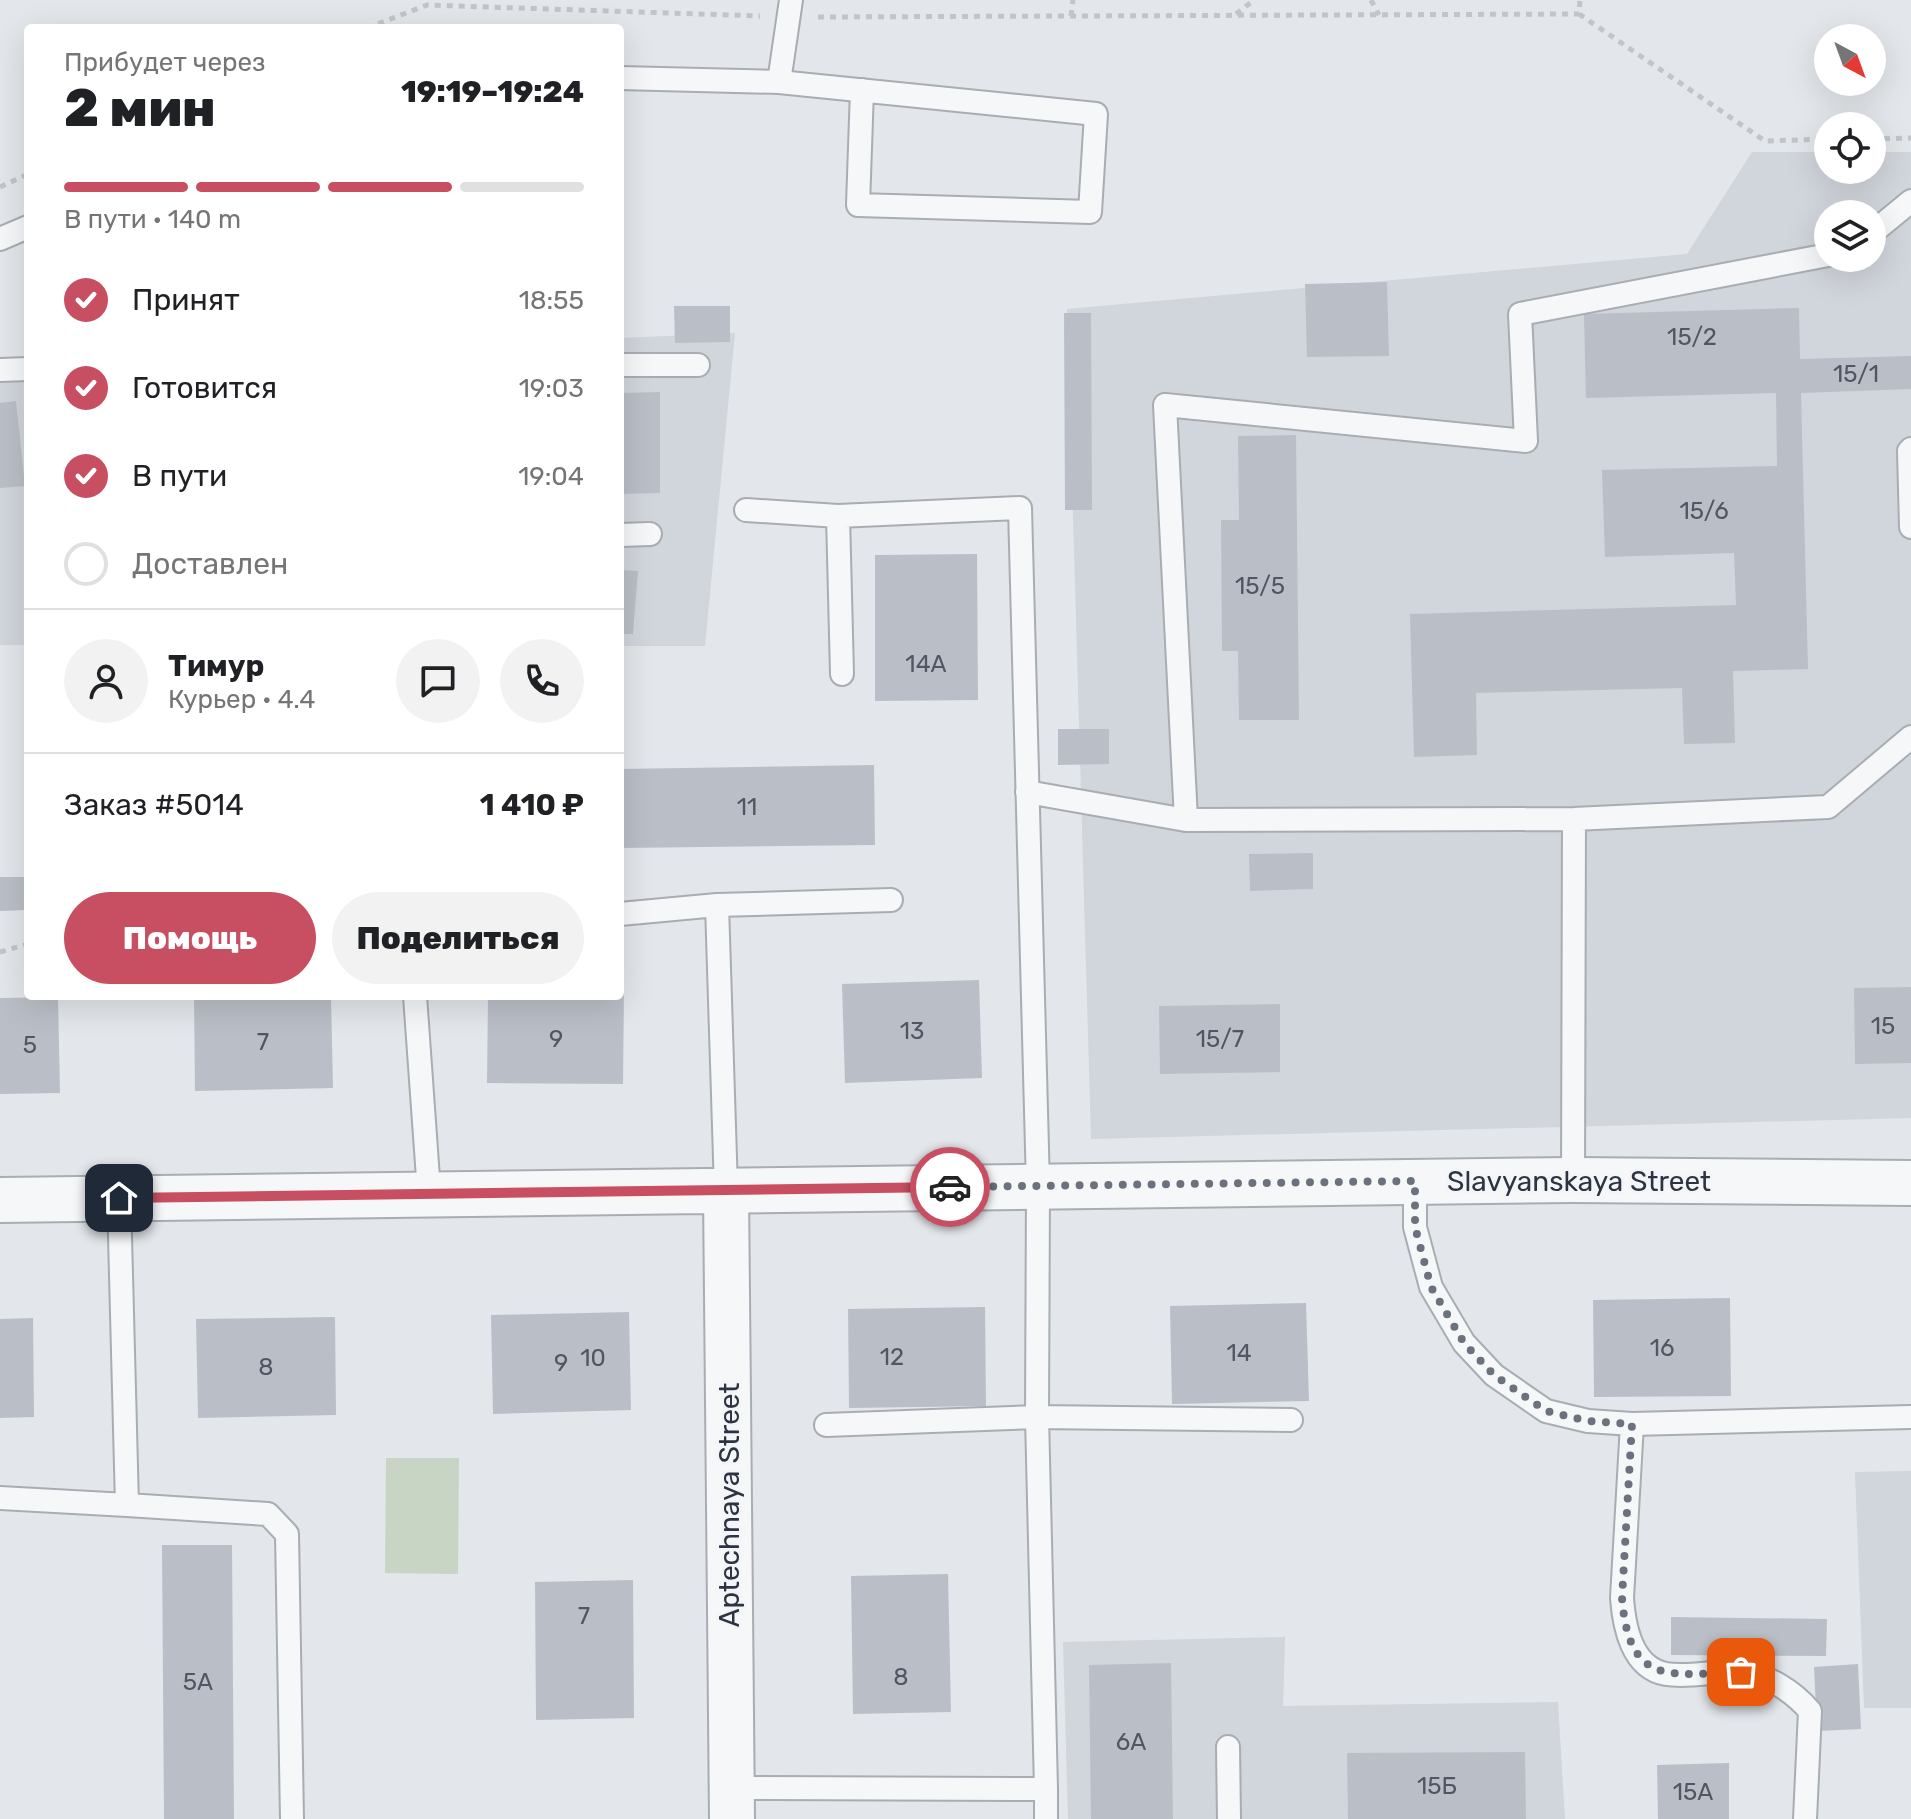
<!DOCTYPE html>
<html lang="ru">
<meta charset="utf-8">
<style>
body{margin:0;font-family:Rubik,sans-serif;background:#f2f2f2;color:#202124;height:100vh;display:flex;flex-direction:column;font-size:30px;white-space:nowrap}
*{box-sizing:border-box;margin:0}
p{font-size:26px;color:#757577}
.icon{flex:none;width:44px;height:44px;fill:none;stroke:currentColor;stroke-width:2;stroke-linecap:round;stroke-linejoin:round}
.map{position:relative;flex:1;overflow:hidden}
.sheet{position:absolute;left:24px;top:24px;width:600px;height:976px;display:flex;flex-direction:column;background:#fff;border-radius:8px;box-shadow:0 8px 32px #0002}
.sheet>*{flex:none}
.needle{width:52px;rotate:139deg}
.controls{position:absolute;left:1814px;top:24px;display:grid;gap:16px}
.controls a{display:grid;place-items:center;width:72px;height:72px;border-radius:50%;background:#fff;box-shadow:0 8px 32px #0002;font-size:40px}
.pin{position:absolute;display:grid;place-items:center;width:68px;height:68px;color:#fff;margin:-34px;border-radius:16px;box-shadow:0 4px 12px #0006}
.courier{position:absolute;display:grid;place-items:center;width:80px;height:80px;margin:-40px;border:6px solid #c84f61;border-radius:50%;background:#fff;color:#222;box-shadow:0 2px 10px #0007}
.head em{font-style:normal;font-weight:800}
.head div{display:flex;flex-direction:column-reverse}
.head{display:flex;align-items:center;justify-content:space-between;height:136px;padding:0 40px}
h1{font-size:52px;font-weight:800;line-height:60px}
.bar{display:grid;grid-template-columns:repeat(4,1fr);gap:12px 8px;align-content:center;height:96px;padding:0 40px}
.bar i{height:10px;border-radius:6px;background:#e0e0e0}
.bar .selected{background:#c84f61}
.bar p{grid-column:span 4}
.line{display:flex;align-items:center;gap:20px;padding:0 40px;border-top:2px solid #e0e0e0}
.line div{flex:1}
.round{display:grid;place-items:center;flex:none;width:84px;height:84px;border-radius:42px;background:#f2f2f2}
ol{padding:0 40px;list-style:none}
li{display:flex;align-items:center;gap:24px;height:88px}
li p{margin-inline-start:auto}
li .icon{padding:8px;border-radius:50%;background:#c84f61;color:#fff;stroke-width:4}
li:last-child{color:#757577}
li i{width:44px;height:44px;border:4px solid #e0e0e0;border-radius:50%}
.primary-button{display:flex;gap:16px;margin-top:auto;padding:16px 40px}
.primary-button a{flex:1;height:92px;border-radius:48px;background:#c84f61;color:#fff;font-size:32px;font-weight:800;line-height:92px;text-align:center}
.primary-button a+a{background:#f2f2f2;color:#202124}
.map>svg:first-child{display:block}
.built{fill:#d1d5dc;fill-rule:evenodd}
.green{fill:#c8d4c4}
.building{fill:#babfc7}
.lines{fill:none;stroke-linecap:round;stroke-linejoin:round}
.lane-casing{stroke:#a8adb4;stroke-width:26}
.street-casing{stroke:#a8adb4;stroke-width:48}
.path{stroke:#c1c4c9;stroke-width:5;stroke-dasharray:6 6;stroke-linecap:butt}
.lane{stroke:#f6f7f9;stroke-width:22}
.street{stroke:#f6f7f9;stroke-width:44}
.done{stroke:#6c727d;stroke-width:8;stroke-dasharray:0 14.4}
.route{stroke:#c84f61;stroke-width:10}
.labels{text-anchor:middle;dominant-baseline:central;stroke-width:6;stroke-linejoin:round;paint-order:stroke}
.number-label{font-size:24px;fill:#505763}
.street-label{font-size:28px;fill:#2c3442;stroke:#f3f5f8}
</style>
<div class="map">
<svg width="1911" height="1819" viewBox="0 0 1911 1819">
<rect width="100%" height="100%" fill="#e3e6ea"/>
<path class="built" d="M1752,152H1828V170H1872V152H1911V1118L1091,1139L1067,309L1687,254ZM1828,214H1872V258H1828Z
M735,333L705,646H620V338Z
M28,365V645H0V367Z
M1911,1471V1708H1864L1855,1472Z
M1285,1637L1283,1706L1558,1702L1565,1819H1068L1063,1642Z"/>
<path class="green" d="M386,1458H459L458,1574L385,1573Z"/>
<path class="building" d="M1387,282L1389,356L1307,357L1305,284Z
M674,306H730V342L675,343Z
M1799,308L1800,359L1911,356V389L1801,393L1808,669L1733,671L1735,743L1684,744L1682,688L1476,693L1477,755L1414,757L1410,614L1736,605L1734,553L1605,557L1602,470L1777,466L1776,393L1586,398L1584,314Z
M1064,313H1091L1092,510H1065Z
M660,392V493L620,494V393Z
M16,401L25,486L0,488V403Z
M1296,435L1299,720H1239L1238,651H1222L1221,520H1239L1238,436Z
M977,554L978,700L875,701V555Z
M620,570L638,571L633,634H620Z
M1058,729H1109V764L1058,765Z
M874,765L875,845L620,848V769Z
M1313,853V889L1250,891L1249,854Z
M0,877H28V910L0,911Z
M979,980L982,1078L845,1083L842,984Z
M1911,987V1063L1855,1064L1854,988Z
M620,989H624L623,1084L487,1083L488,996H620Z
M194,996H331L333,1088L195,1091Z
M58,997L60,1093L0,1094V998Z
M1280,1004V1072L1160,1074L1159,1006Z
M1730,1298L1731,1396L1594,1397L1593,1300Z
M1306,1303L1309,1401L1172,1404L1170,1306Z
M985,1307L986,1406L849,1408L848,1309Z
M629,1312L631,1410L493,1414L491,1315Z
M335,1317L336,1415L198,1418L196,1319Z
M33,1318L34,1417L0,1418V1319Z
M162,1545H232L234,1819H164Z
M948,1574L951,1712L853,1714L851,1576Z
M633,1580L634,1718L536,1720L535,1582Z
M1671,1617L1827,1619L1826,1656L1671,1655Z
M1171,1663L1173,1819H1091L1089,1665Z
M1858,1664L1861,1729L1817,1731L1814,1667Z
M1525,1752L1526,1819H1348L1347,1753Z
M1729,1763V1819H1658L1657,1765Z"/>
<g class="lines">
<defs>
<path id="lane" d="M620,78L779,82L791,0
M779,82L1096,114L1090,212L858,205L862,90
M1872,233L1911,201
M0,239L28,227
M620,365H698
M0,370L28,369
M1911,449L1909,451L1911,527
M746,510L838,516L1020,508L1038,1186L1037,1417L1046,1789
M838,516L842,674
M620,535L650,534
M1027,792L1186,820L1574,819L1828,807L1911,737
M1186,820L1165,405L1526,441L1520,314L1828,255
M717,905L726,1190
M620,914L717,905L891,900
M415,996L429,1192
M1573,1180L1574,819
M1415,1181V1227L1431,1287L1464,1343L1494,1375L1546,1411L1588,1421L1632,1424
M119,1198L127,1505L268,1514L287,1534L292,1819
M826,1425L1037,1417L1291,1420
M0,1498L127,1505
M1228,1747L1229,1819
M731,1788L1046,1789V1819
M1805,1819L1810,1711C1793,1691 1768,1675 1741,1672C1717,1670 1690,1678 1666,1674C1632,1668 1624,1626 1622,1598L1632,1424L1911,1417"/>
<path id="street" d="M726,1190L732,1819
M0,1200L1573,1180L1911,1183"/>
</defs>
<use href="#lane" class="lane-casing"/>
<use href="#street" class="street-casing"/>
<path class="path" d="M1371,0L1379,15
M1236,14L1254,0
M1579,14L1765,141L1828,139
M1071,16L1073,0
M818,17L1579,14L1580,0
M367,28L427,5L760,16
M1872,139L1911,138
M0,187L28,174
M0,952L28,944"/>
<use href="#lane" class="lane"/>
<use href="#street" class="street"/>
</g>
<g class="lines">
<path class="done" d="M950,1187L1415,1181V1227L1431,1287L1464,1343L1494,1375L1546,1411L1588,1421L1632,1424L1622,1598C1629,1688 1671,1674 1741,1672"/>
<path class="route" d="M119,1198L950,1187"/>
</g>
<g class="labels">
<g class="number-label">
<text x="1692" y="337">15/2</text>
<text x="1856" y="374">15/1</text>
<text x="1704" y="511">15/6</text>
<text x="1260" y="586">15/5</text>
<text x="926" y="664">14А</text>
<text x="747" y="807">11</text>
<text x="1883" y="1026">15</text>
<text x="912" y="1031">13</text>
<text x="556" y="1039">9</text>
<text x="1220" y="1039">15/7</text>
<text x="263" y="1042">7</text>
<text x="30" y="1045">5</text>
<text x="1662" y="1348">16</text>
<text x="1239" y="1353">14</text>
<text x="892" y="1357">12</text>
<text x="593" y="1358">10</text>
<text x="561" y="1363">9</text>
<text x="266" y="1367">8</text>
<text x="584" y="1616">7</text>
<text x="901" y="1677">8</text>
<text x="198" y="1682">5А</text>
<text x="1131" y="1742">6А</text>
<text x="1437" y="1786">15Б</text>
<text x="1693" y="1792">15А</text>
</g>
<g class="street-label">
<text x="1579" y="1181">Slavyanskaya Street</text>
<text transform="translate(729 1505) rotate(-90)">Aptechnaya Street</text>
</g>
</g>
</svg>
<div class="controls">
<a><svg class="needle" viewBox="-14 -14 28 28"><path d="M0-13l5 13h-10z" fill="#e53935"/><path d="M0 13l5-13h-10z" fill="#757577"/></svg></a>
<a><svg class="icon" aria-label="locate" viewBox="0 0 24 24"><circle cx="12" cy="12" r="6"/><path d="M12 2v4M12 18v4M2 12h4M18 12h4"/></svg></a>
<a><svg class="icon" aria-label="layers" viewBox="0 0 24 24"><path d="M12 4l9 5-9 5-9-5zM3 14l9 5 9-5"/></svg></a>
</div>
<div class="pin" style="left:1741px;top:1672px;background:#ea580c"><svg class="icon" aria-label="bag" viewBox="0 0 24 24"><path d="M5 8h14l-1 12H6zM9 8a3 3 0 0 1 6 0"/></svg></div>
<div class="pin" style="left:119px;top:1198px;background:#1f2937"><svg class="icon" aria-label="home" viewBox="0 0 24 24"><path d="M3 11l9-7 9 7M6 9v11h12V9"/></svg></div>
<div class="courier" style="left:950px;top:1187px"><svg class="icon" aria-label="car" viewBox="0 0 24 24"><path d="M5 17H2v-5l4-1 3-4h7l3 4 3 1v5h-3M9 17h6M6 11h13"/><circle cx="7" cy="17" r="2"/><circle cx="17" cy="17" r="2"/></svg></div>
<section class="sheet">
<div class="head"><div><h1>2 мин</h1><p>Прибудет через</p></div><em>19:19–19:24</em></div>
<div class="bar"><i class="selected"></i><i class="selected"></i><i class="selected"></i><i></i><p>В пути · 140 m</p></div>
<ol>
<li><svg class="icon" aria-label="check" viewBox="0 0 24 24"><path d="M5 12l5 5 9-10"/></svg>Принят<p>18:55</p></li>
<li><svg class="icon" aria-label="check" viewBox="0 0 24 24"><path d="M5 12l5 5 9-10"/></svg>Готовится<p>19:03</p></li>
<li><svg class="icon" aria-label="check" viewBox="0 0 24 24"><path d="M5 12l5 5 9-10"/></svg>В пути<p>19:04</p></li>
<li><i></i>Доставлен</li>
</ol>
<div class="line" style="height:144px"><a class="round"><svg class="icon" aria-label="person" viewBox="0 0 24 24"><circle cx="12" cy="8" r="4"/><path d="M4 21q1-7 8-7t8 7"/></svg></a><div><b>Тимур</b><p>Курьер · 4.4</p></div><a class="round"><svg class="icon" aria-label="chat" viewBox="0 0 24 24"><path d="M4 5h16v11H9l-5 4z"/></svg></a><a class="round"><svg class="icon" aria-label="phone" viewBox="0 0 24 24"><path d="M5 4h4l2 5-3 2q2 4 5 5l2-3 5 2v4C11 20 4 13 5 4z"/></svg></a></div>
<div class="line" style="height:104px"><div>Заказ #5014</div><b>1 410 ₽</b></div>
<div class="primary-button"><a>Помощь</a><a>Поделиться</a></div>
</section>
</div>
